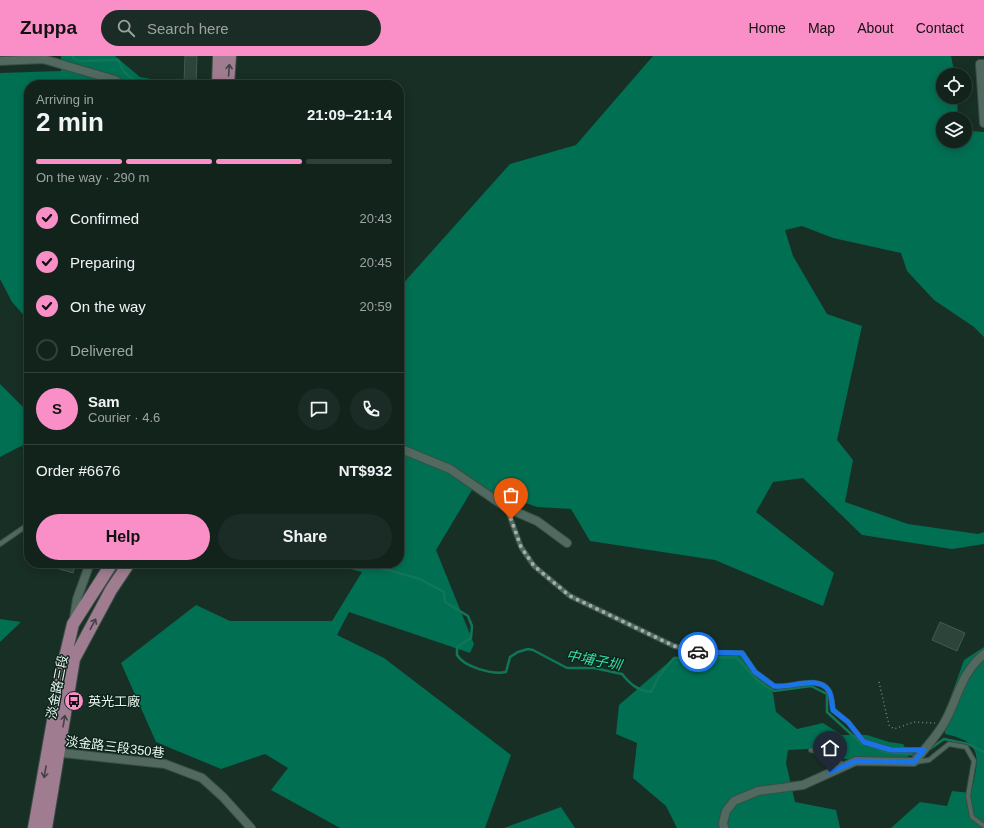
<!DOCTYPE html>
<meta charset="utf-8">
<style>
body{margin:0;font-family:Arial,"Noto Sans TC",sans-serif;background:#1b2b25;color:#f1f3f6;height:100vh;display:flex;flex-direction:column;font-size:15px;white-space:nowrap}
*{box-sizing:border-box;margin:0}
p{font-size:13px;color:#9ca4a3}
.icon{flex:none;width:22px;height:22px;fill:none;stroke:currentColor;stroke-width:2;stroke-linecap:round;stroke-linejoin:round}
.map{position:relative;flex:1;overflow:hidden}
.side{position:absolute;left:24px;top:24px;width:380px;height:488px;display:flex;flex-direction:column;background:#12231c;border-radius:16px;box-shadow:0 2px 10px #0003,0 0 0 1px #31403b}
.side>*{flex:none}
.tools{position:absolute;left:936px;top:12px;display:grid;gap:8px}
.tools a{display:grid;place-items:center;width:36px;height:36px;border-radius:50%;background:#12231c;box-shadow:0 2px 10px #0003,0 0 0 1px #31403b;font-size:20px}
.pin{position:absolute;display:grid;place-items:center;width:34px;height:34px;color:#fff;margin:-41px -17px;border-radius:50% 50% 50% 0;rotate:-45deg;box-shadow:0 0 4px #0007}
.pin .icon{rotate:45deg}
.courier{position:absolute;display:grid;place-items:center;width:40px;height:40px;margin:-20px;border:3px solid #1a73e8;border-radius:50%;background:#fff;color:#222;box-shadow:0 1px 5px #0007}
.head em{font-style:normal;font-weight:700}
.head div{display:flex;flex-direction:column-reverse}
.head{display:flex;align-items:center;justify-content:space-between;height:68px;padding:0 12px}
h1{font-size:26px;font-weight:700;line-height:30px}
.bar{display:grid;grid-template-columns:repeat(4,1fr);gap:6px 4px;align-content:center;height:48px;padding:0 12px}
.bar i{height:5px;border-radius:3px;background:#31403b}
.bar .current{background:#fa8fc8}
.bar p{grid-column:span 4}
.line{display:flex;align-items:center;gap:10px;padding:0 12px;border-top:1px solid #31403b}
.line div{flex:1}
.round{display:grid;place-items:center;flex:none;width:42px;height:42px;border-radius:21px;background:#1b2b25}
ol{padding:0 12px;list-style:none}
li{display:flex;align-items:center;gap:12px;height:44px}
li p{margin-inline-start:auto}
li .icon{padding:4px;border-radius:50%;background:#fa8fc8;color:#111;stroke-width:4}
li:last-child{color:#9ca4a3}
li i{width:22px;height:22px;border:2px solid #31403b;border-radius:50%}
.action{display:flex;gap:8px;margin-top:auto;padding:8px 12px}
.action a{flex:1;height:46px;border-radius:24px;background:#fa8fc8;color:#111;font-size:16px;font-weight:700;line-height:46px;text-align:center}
.action a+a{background:#1b2b25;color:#f1f3f6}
header{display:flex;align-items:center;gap:24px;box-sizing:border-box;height:56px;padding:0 20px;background:#fa8fc8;color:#111}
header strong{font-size:19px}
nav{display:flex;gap:22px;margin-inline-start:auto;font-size:14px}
.search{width:280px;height:36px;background:#1b2b25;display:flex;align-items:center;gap:10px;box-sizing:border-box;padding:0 14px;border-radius:22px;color:#9ca4a3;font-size:15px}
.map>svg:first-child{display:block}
.forest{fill:#006f52}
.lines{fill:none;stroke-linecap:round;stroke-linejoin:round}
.stream{stroke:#117658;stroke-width:2.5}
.building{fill:#2d443a;stroke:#435a50}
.lane-casing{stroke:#394d45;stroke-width:6}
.street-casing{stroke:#394d45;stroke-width:10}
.primary-casing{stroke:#394d45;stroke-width:14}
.path{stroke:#73877f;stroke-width:1.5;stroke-dasharray:1 3;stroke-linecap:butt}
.lane{stroke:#51695f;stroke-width:4}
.street{stroke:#51695f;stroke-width:8}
.primary{stroke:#a07c90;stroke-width:12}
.oneway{stroke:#414345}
.done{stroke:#a0b1aa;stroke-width:4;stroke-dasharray:0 7.2}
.route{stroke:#1a73e8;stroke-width:5}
.labels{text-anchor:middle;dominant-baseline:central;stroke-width:3;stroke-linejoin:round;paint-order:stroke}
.street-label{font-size:13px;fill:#e9f7f1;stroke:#0e251c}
.poi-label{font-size:13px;fill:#e9f7f1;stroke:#0e251c;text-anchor:start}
.water-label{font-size:14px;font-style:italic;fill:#35deaa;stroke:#0e251c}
</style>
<header>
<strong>Zuppa</strong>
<div class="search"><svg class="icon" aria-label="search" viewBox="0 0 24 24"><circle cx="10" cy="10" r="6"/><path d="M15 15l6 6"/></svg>Search here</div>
<nav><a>Home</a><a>Map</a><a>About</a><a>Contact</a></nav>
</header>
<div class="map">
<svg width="984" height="772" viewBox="0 0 984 772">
<rect width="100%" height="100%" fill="#182f26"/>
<path class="forest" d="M61,0H115L140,21L182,29H29V265L12,246L0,223V17L61,15Z
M653,0H951L955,19H943V41H958L957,63H943V85H965V72L972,75L984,76V281L974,271L934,244L907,215L901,197L833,182L802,170L785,174L793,200L827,258L862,270L837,384L853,404L845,446L908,468L978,478L984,476V488L952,493L862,479L803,422L773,426L756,456L834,517L823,550L715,504L590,485L571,453L537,451L503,439L472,434L436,494L474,588L470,597L349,556L337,579L384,602L511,699L485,772H340L271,734L288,712L265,698L221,713L156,686L121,607L196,549L230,565H332L362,516L328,507H399V232L510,108L576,89Z
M0,328L27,355L25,388L0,401Z
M0,563L21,566L0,586Z
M984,591V772H891L920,746L947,750L952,735L971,737C979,702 984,686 945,678V657L964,604Z
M693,594H736L759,618L773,637L776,656L797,673L823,667L842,679H867L889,686L903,688L908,696V705L844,703L829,692L788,694L786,707L795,746L836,754L840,772H677L666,750L633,722L637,687L616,678L619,649L670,605Z
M561,751L575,772H504Z"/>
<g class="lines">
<path class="stream" d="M73,0V2L79,5L118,4L124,16L139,29
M363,507L420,523L444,536L445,546L468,560L472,570L471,582L457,591V599C464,611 493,619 506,616L510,601L518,596L528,593L533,594L567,612H594L622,618C631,629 637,634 651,636L659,620L674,602L736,601L758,625L774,635L811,630L827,638V656L861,687L886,696L918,699
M930,693L944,683L968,688L984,696"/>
</g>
<path class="building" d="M185,0H197L196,27H184Z
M46,507H76L73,517L46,509Z
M940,566L965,577L957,595L932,584Z"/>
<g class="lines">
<defs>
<path id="lane" d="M507,453L521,491L534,510L570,540L674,590L700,597H742L755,616L774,630C790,633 818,618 829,635C832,640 832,649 833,654L848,666L864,686L891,694H923
M0,488L29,468
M811,694L835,700L843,710
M915,706L929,704L949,688L966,691L974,705L968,740L972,761L984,770"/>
<path id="street" d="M0,5L43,3L115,24L122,29
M984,8H980L984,67
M399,392L450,413L507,452L537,465L567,487
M74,562L77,543L90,507
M53,696L165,708L202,722L223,741L251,772
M724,772L723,767L726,755L734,745L758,735L803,729L856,705L914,706C924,694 935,682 943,669C958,644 959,619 984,598"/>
<path id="primary" d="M218,29L219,0
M228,29L230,0
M34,772L62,614L73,568L112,507
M46,772L74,603L111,534L129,507"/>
</defs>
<use href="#lane" class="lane-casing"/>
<use href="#street" class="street-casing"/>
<use href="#primary" class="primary-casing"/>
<path class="path" d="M879,626L889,669L894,673L914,666L935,667"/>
<use href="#lane" class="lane"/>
<use href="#street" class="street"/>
<use href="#primary" class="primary"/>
</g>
<defs><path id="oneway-shaft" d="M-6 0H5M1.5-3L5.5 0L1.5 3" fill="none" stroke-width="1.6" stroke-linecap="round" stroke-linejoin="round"/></defs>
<g class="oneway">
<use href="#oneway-shaft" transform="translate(229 14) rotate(-86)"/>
<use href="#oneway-shaft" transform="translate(93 568) rotate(-62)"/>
<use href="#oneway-shaft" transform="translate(64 665) rotate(-81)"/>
<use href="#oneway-shaft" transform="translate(45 716) rotate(100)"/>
</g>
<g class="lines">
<path class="done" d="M511,463L521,491L534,510L570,540L674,590L698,596"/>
<path class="route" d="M698,596L742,597L755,616L774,630C790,633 818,618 829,635C832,640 832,649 833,654L848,666L864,686L891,694H924L914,706L856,705L830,716"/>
</g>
<defs>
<symbol id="bus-disc" viewBox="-11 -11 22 22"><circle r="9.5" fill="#fa8fc8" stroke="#0e251c"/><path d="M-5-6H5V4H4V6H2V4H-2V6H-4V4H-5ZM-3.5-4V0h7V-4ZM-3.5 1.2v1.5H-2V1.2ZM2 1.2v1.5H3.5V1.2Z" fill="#111"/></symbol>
</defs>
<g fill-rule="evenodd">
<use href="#bus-disc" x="63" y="634" width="22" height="22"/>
</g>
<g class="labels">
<g class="street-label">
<text transform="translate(57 631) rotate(-79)">淡金路三段</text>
<text transform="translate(115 691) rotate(7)">淡金路三段350巷</text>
</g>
<g class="poi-label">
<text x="88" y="645">英光工廠</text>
</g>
<g class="water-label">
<text transform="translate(594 604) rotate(11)">中埔子圳</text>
</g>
</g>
</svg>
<div class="tools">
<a><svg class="icon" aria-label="locate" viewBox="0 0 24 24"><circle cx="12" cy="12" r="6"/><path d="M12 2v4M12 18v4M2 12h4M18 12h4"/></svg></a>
<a><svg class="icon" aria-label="layers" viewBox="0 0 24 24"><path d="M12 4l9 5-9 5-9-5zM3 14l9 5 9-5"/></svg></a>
</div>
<div class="pin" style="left:511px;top:463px;background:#ea580c"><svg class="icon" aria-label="bag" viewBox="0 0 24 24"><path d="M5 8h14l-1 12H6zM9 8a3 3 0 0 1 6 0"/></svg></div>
<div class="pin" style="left:830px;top:716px;background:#1f2937"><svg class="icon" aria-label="home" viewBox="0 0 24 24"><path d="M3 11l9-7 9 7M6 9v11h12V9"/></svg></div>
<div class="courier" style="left:698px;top:596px"><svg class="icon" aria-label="car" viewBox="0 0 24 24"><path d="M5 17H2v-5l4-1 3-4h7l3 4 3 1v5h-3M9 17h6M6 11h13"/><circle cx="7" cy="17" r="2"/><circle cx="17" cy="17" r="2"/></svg></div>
<section class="side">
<div class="head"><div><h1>2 min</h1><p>Arriving in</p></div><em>21:09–21:14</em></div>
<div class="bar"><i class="current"></i><i class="current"></i><i class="current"></i><i></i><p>On the way · 290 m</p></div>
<ol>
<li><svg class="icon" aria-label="check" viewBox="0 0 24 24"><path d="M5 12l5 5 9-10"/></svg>Confirmed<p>20:43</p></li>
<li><svg class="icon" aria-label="check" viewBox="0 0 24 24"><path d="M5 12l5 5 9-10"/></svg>Preparing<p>20:45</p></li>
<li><svg class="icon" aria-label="check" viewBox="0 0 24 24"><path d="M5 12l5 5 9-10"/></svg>On the way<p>20:59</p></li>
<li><i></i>Delivered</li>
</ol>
<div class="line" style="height:72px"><b class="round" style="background:#fa8fc8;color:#111">S</b><div><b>Sam</b><p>Courier · 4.6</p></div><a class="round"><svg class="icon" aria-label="chat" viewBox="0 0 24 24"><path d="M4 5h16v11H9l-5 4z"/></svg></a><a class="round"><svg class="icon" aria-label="phone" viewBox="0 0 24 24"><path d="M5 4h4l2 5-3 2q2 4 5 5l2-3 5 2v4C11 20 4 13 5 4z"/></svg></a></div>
<div class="line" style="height:52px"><div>Order #6676</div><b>NT$932</b></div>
<div class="action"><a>Help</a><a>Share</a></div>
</section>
</div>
